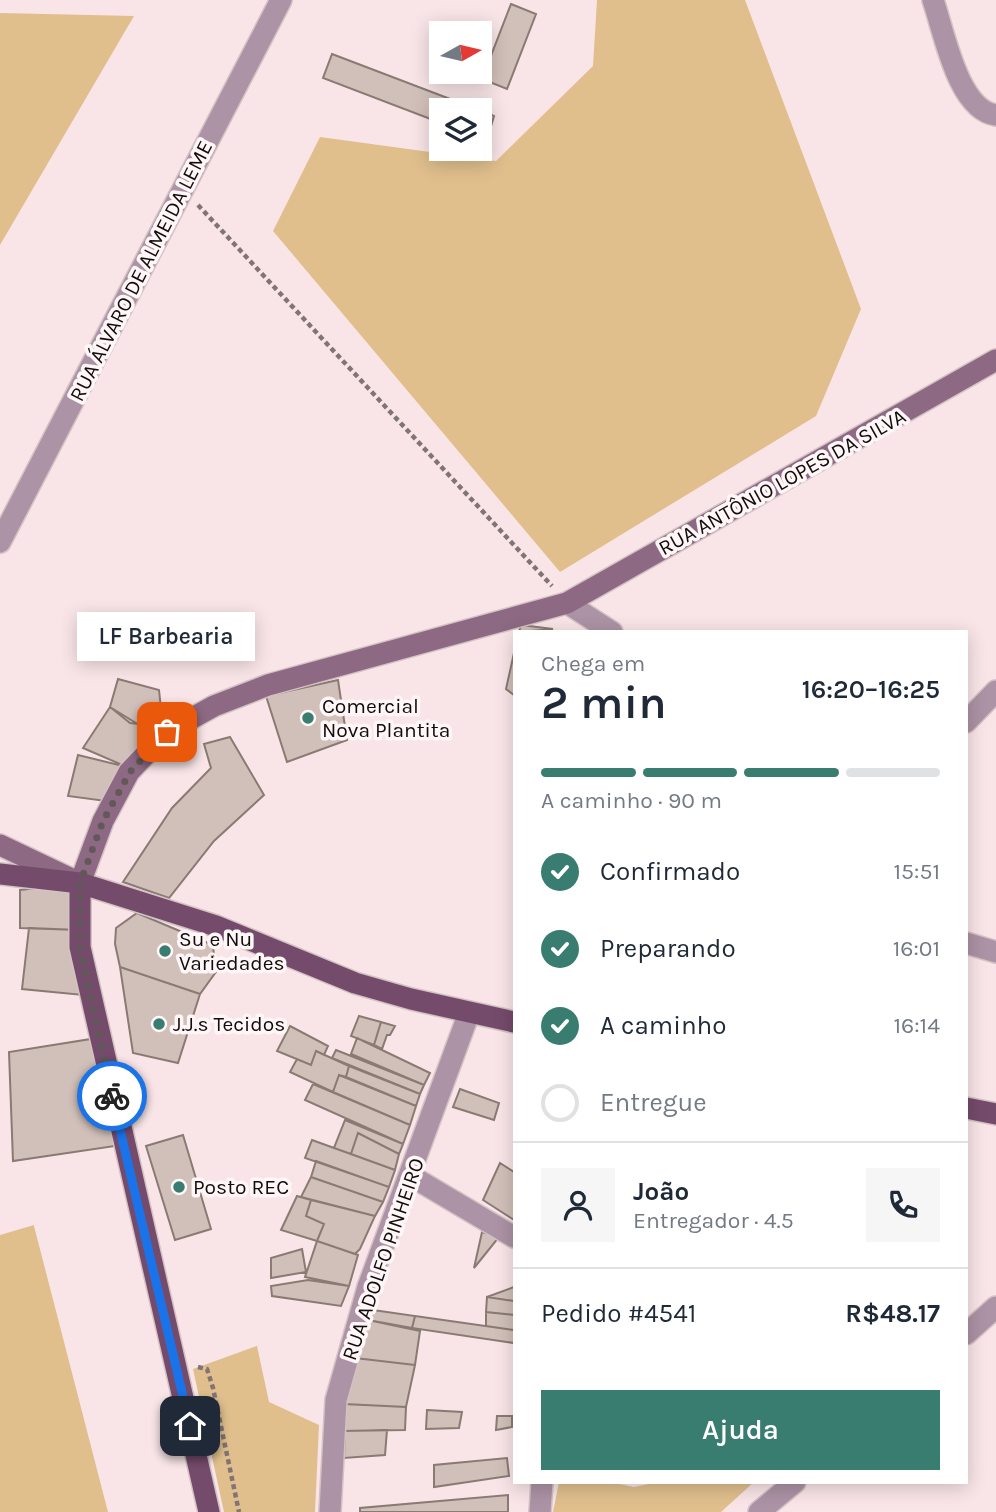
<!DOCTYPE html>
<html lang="pt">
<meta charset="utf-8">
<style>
body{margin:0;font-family:Karla,sans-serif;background:#f6f6f7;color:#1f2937;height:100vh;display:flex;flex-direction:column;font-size:26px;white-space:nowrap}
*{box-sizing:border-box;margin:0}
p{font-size:23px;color:#747a83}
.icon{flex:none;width:38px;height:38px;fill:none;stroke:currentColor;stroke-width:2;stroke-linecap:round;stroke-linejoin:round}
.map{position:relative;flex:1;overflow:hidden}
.side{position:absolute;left:513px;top:630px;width:455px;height:854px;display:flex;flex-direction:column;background:#fff;border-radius:0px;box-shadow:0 4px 18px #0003}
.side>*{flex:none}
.needle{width:46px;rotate:82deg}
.tools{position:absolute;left:429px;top:21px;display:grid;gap:14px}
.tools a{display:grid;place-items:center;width:63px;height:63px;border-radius:0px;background:#fff;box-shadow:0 4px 18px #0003;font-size:35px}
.pin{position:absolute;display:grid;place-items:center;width:60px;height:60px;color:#fff;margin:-30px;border-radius:14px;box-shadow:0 4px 10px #0006}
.courier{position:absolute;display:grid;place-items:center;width:70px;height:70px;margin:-35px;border:5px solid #1a73e8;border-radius:50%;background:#fff;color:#222;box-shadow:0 2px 9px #0007}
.bubble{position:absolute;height:49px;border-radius:0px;background:#fff;box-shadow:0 4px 18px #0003;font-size:23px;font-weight:600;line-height:49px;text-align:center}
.overview em{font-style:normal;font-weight:600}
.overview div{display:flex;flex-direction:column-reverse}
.overview{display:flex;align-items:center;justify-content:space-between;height:119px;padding:0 28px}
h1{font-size:46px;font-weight:600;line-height:52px}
.bar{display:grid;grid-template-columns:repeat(4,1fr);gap:10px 7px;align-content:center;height:84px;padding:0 28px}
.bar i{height:9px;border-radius:5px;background:#e0e1e3}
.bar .on{background:#397d71}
.bar p{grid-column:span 4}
.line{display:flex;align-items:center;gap:18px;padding:0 28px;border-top:2px solid #e0e1e3}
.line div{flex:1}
.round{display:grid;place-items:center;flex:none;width:74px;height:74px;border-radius:0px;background:#f6f6f7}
ol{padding:0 28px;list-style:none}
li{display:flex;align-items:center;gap:21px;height:77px}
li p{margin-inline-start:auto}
li .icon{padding:7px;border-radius:50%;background:#397d71;color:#fff;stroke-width:4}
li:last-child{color:#747a83}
li i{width:38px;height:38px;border:4px solid #e0e1e3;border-radius:50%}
.cta{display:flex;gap:14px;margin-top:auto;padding:14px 28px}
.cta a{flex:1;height:80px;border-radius:0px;background:#397d71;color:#fff;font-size:28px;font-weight:600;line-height:80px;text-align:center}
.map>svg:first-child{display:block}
.green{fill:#e0bf8d}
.building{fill:#d1c0b9;stroke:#897a73;stroke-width:2}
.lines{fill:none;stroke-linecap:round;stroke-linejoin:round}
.street-casing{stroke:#d4c2c4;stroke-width:24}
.secondary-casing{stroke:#d4c2c4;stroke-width:24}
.primary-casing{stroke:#d4c2c4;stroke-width:24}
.path{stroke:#817475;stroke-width:4.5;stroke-dasharray:5 3.5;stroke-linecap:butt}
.street{stroke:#ac93a5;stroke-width:21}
.secondary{stroke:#8d6983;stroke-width:21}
.primary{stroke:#754b6b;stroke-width:21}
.done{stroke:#635859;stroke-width:7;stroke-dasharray:0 12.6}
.route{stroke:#1a73e8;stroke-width:9}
.poi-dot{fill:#397d71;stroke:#fef6f7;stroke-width:2.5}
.labels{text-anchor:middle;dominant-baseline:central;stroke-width:7;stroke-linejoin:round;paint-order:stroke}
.street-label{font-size:21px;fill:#120c0c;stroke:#fef6f7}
.poi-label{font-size:21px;fill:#120c0c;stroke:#fef6f7;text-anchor:start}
</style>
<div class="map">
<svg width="996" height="1512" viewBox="0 0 996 1512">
<rect width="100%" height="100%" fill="#f9e5e7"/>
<path class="green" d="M597,0H745L861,309L816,416L560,572L273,231L320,137L496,161L593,66Z
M0,13L134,16L0,245Z
M34,1225V1226L108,1512H0V1235Z
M257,1346L269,1402L319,1425L315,1512H224L193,1369Z
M559,1482H609L634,1487L658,1482H754L721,1512H553Z"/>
<path class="building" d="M511,4L536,14L507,89L482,79Z
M332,54L479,110H441V123L323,78Z
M480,110L494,116L487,140L480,137Z
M521,625L553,629L519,632Z
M514,653V695L506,689Z
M118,679L159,690L162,718L157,726L130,723L110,707Z
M338,680L347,740L287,762L266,696Z
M110,707L149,731L127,767L83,748Z
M230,737L264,795L214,841L169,898L123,882L172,808L211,768L204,744Z
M78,755L127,767L113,802L68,796Z
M80,883L79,930L20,928V890Z
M137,913L213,945L215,966L218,969L200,994L120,967L115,944L116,928Z
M29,928L79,930L83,995L22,989Z
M120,967L200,994L178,1063L133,1053Z
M359,1016L381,1022L374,1045L351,1036Z
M381,1022L395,1026L390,1035H387L382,1049L374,1045Z
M290,1026L328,1046L324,1055L316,1051L311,1065L277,1051Z
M357,1038L430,1073L424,1085L351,1054Z
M91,1039L115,1146L13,1161L9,1052Z
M336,1050L424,1085L420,1094L332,1058Z
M316,1051L349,1066L346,1077L339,1075L333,1092L290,1072L297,1059L311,1065Z
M349,1066L420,1094L416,1106L346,1077Z
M339,1075L416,1106L410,1125L333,1092Z
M313,1084L410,1125L403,1144L305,1100Z
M460,1089L499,1103L494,1120L453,1107Z
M345,1120L403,1144L399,1154L358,1133L351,1154L334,1148Z
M358,1133L399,1154L395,1170L351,1154Z
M183,1135L211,1229L175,1240L146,1146Z
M312,1140L395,1170L389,1187L305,1158Z
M316,1161L389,1187L383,1202L311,1177Z
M500,1163L514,1172V1220L483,1200Z
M311,1177L383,1202L375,1216L301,1197Z
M297,1196L311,1200L306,1216L324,1224L317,1241L281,1230Z
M311,1200L375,1216L360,1249L355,1254L317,1241L324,1224L306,1216Z
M482,1232L499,1237L474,1268Z
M317,1241L358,1255L349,1286L305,1277Z
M302,1249L306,1272L271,1278V1258Z
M308,1280L349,1286L341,1306L272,1296L271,1286Z
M514,1287V1301L487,1297Z
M487,1297L514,1301V1315L486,1312Z
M373,1310L415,1316L412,1328L368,1320Z
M486,1312L514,1315V1330L486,1326Z
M415,1316L514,1330V1343L412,1328Z
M368,1320L420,1331L415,1365L355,1358Z
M355,1358L415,1365L406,1407L344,1404Z
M344,1404L406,1407L405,1430L340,1431Z
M427,1410L462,1412L459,1428L426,1429Z
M497,1416H512V1427L496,1430Z
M387,1430L385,1455L344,1458L345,1431Z
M507,1458L509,1476L434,1487V1465Z
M508,1495V1512H360V1508Z"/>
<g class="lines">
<defs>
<path id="street" d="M933,0C944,32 958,110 996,115
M0,542L281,0
M567,603L612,632
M966,722L996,691
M966,943L996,952
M411,1176L514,1237
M966,1334L996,1307
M330,1512L336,1400L368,1287L469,1013
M540,1512L542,1482
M759,1512L795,1482"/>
<path id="secondary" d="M0,845L80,883L103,821L129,772L167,732L214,706L268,685L567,603L996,360"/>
<path id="primary" d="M0,874L80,883L216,926L355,983L411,999L514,1022
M80,883V947L209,1512
M966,1108L996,1114"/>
</defs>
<use href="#street" class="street-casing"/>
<use href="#secondary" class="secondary-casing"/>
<use href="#primary" class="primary-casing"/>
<path class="path" d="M198,205L552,586
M198,1367L207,1369L213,1388L239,1512"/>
<use href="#street" class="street"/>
<use href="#secondary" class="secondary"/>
<use href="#primary" class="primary"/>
</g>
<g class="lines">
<path class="done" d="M112,1096L80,947V883L103,821L130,772L167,732"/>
<path class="route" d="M112,1096L190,1426"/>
</g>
<g class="poi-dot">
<circle cx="308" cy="718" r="7"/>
<circle cx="165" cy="951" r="7"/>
<circle cx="159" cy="1024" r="7"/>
<circle cx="179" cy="1187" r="7"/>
</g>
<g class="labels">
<g class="street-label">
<text transform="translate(141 271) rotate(-63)">RUA ÁLVARO DE ALMEIDA LEME</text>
<text transform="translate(782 482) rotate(-29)">RUA ANTÔNIO LOPES DA SILVA</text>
<text transform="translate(383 1259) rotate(-71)">RUA ADOLFO PINHEIRO</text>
</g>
<g class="poi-label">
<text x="322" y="706">Comercial<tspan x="322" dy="24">Nova Plantita</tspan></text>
<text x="179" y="939">Su e Nu<tspan x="179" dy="24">Variedades</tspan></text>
<text x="173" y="1024">J.J.s Tecidos</text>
<text x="193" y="1187">Posto REC</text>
</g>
</g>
</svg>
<div class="tools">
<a><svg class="needle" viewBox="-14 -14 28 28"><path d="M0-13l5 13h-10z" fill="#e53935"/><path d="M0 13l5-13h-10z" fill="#747a83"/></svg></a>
<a><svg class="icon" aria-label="layers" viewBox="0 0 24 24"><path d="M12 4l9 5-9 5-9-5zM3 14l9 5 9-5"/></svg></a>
</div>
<div class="pin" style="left:167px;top:732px;background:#ea580c"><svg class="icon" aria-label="bag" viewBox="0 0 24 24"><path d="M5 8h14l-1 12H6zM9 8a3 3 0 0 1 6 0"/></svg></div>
<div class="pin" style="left:190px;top:1426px;background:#1f2937"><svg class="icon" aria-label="home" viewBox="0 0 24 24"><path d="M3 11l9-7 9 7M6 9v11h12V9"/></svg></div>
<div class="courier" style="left:112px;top:1096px"><svg class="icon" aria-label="bike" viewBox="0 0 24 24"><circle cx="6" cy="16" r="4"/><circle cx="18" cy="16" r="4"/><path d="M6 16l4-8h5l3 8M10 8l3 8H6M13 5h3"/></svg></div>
<div class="bubble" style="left:77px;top:612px;width:178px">LF Barbearia</div>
<section class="side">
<div class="overview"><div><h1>2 min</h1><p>Chega em</p></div><em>16:20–16:25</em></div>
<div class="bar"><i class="on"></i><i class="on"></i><i class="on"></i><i></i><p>A caminho · 90 m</p></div>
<ol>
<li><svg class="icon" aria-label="check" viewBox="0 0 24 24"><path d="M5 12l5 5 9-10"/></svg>Confirmado<p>15:51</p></li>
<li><svg class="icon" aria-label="check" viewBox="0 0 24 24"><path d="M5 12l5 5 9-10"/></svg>Preparando<p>16:01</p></li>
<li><svg class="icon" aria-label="check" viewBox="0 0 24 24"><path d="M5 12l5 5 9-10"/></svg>A caminho<p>16:14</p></li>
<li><i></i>Entregue</li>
</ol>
<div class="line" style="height:126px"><a class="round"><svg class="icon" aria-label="person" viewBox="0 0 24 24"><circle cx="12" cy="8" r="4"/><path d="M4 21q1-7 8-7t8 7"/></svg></a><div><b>João</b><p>Entregador · 4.5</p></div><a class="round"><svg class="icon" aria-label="phone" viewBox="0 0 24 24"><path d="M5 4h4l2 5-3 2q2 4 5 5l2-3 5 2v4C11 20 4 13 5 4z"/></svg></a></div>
<div class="line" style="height:91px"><div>Pedido #4541</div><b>R$48.17</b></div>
<div class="cta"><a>Ajuda</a></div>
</section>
</div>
